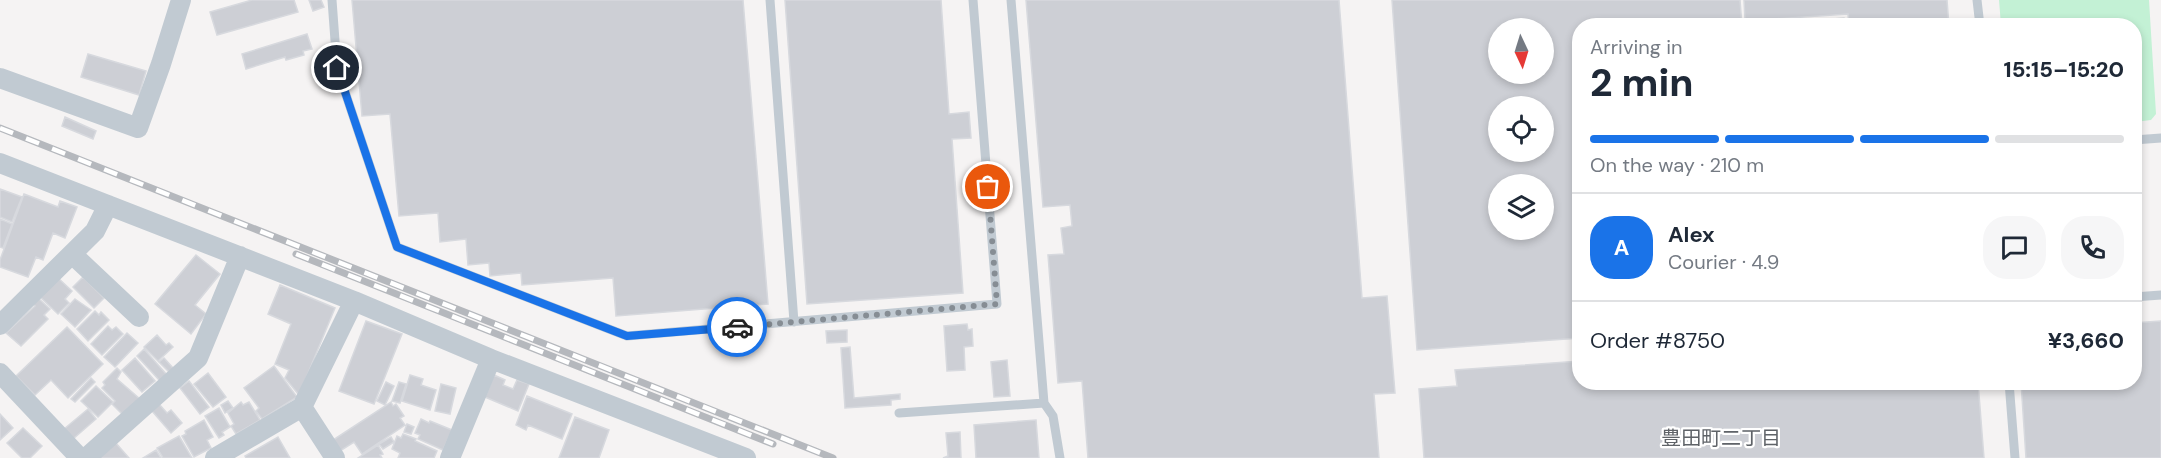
<!DOCTYPE html>
<meta charset="utf-8">
<style>
body{margin:0;font-family:"DM Sans","Noto Sans JP",sans-serif;background:#f6f6f7;color:#1f2937;height:100vh;display:flex;flex-direction:column;font-size:22px;white-space:nowrap}
*{box-sizing:border-box;margin:0}
p{font-size:20px;color:#747a83}
.icon{flex:none;width:33px;height:33px;fill:none;stroke:currentColor;stroke-width:2;stroke-linecap:round;stroke-linejoin:round}
.map{position:relative;flex:1;overflow:hidden}
.panel{position:absolute;left:1572px;top:18px;width:570px;height:372px;display:flex;flex-direction:column;background:#fff;border-radius:24px;box-shadow:0 3px 9px #0003}
.panel>*{flex:none}
.needle{width:39px;rotate:176deg}
.buttons{position:absolute;left:1488px;top:18px;display:grid;gap:12px}
.buttons a{display:grid;place-items:center;width:66px;height:66px;border-radius:50%;background:#fff;box-shadow:0 3px 9px #0003;font-size:30px}
.pin{position:absolute;display:grid;place-items:center;width:51px;height:51px;color:#fff;margin:-26px;border:3px solid #fff;border-radius:50%;box-shadow:0 2px 6px #0007}
.courier{position:absolute;display:grid;place-items:center;width:60px;height:60px;margin:-30px;border:4px solid #1a73e8;border-radius:50%;background:#fff;color:#222;box-shadow:0 2px 8px #0007}
.head em{font-style:normal;font-weight:800}
.head div{display:flex;flex-direction:column-reverse}
.head{display:flex;align-items:center;justify-content:space-between;height:102px;padding:0 18px}
h1{font-size:39px;font-weight:800;line-height:45px}
.bar{display:grid;grid-template-columns:repeat(4,1fr);gap:9px 6px;align-content:center;height:72px;padding:0 18px}
.bar i{height:8px;border-radius:4px;background:#e0e1e3}
.bar .active{background:#1a73e8}
.bar p{grid-column:span 4}
.line{display:flex;align-items:center;gap:15px;padding:0 18px;border-top:2px solid #e0e1e3}
.line div{flex:1}
.round{display:grid;place-items:center;flex:none;width:63px;height:63px;border-radius:24px;background:#f6f6f7}
.map>svg:first-child{display:block}
.green{fill:#c3f1d5}
.building{fill:#cdcfd5;stroke:#d7d9de;stroke-width:1.5;fill-rule:evenodd}
.lines{fill:none;stroke-linecap:round;stroke-linejoin:round}
.lane{stroke:#c1cad2;stroke-width:9}
.street{stroke:#c1cad2;stroke-width:20}
.rail-casing{stroke:#b5b8bd;stroke-width:7}
.rail{stroke:#fff;stroke-width:4.5;stroke-dasharray:14;stroke-linecap:butt}
.done{stroke:#868d94;stroke-width:6;stroke-dasharray:0 10.8}
.route{stroke:#1a73e8;stroke-width:8}
.labels{text-anchor:middle;dominant-baseline:central;stroke-width:4.5;stroke-linejoin:round;paint-order:stroke}
.neighbourhood-label{font-size:20px;fill:#5f6368;stroke:#fff}
</style>
<div class="map">
<svg width="2161" height="458" viewBox="0 0 2161 458">
<rect width="100%" height="100%" fill="#f5f3f3"/>
<path class="green" d="M1999,0H2149L2156,114L2151,120L2135,122L2134,26L2001,25Z"/>
<path class="building" d="M252,0H294L298,12L217,35L210,12Z
M309,0H321L324,7L313,11Z
M352,0H743L768,304L616,316L613,278L522,285L521,273L490,276L489,263L468,265L466,239L440,242L438,213L399,216L390,114L362,116Z
M785,0H941L949,114L969,112L971,138L952,139L963,293L807,304Z
M1026,0H1339L1362,298L1387,296L1395,393L1374,394L1379,458H1088L1082,381L1058,383L1048,255L1064,254L1061,228L1072,226L1070,205L1043,207Z
M1392,0H1740L1742,26H1580V338L1417,350ZM1498,28H1544V74H1498ZM1498,106H1544V152H1498ZM1498,184H1544V230H1498Z
M1744,0H1947L1949,26H1849L1848,14L1745,21Z
M1844,18L1845,26H1744Z
M307,34L312,49L303,51L304,55L286,60L285,57L246,69L242,54Z
M88,54L146,71L139,95L81,77Z
M65,117L96,131L93,139L62,126Z
M0,189L22,197L12,222L0,217Z
M24,194L58,207L60,201L77,207L65,238L53,233L43,260L36,257L28,277L0,267V260Z
M0,219L12,224L3,248L0,247Z
M196,255L220,274L195,305L206,314L191,334L155,304Z
M57,277L72,291L65,299L69,303L58,314L39,296Z
M83,277L104,298L94,308L73,287Z
M280,285L335,308L299,395L285,378L289,370L275,364L291,324L268,314Z
M37,297L50,309L44,315L48,319L21,346L6,333L35,306L32,302Z
M75,299L91,310L75,327L61,314Z
M95,311L99,315L101,312L109,320L88,341L77,329Z
M366,321L402,334L374,404L339,391Z
M2161,321V458H2026L2021,382H2134V323Z
M967,324L968,330L972,329L973,346L964,347L965,370L947,371L944,326Z
M108,326L112,330L116,327L123,334L102,355L91,344Z
M67,327L103,364L68,398L51,380L35,395L16,376Z
M847,330V342L827,343L826,331Z
M127,333L138,343L115,367L104,357Z
M157,335L166,345L169,343L173,347L158,361L144,347Z
M850,347L854,398L900,394V399L891,400V405L845,408L841,348Z
M144,349L167,375L160,381L137,356Z
M135,358L155,381L142,392L122,370Z
M164,358L174,369L170,373L159,362Z
M1007,360L1010,396L994,397L991,362Z
M1580,361V382H1978L1984,458H1424L1419,389L1457,386L1455,370Z
M274,366L297,397L262,419L256,411L259,408L244,388Z
M117,368L121,372L117,379L140,399L123,415L112,404L115,401L102,388L105,385L103,382Z
M208,373L226,397L213,407L194,384Z
M410,375L423,379L421,385L436,390L430,410L402,401Z
M494,375L505,380L503,385L513,389L517,380L529,384L518,411L485,397Z
M91,378L95,382L75,402L71,399Z
M189,381L209,407L200,414L180,388Z
M386,382L394,386L385,405L377,401Z
M399,382L406,384L400,403L392,401Z
M441,384L456,388L450,414L435,411Z
M96,386L113,402L98,417L81,401Z
M527,396L572,414L562,439L528,425L526,430L516,425Z
M228,401L233,408L225,413L221,405Z
M241,402L243,405L249,402L260,420L236,434L231,426L234,424L228,413Z
M391,402L393,406L396,404L404,416L400,418L405,425L362,454L354,442L340,451L333,440Z
M159,404L167,413L171,410L182,423L171,433L152,411Z
M219,408L230,427L222,432L224,435L219,438L205,416Z
M88,409L96,419L73,439L64,429Z
M0,414L13,428L0,440Z
M575,417L609,430L599,458H559Z
M421,419L429,423L430,421L452,430L443,450L418,439L420,435L415,433Z
M204,420L213,437L207,440L211,448L194,457L182,436L186,434L185,431Z
M1036,420L1039,458H976L974,425Z
M407,424L414,427L411,434L404,432Z
M23,428L42,446L30,458H22L7,443Z
M960,432L961,458H943L948,456L946,433Z
M403,434L416,439L415,441L437,451L434,458H398L400,453L392,449L397,436L401,438Z
M179,436L192,458H163L157,448Z
M278,437L290,458H246L245,456Z
M391,437L394,442L383,449L379,444Z
M115,442L129,458H99Z
M378,445L383,454L380,455L382,458H358Z
M156,450L161,458H143Z"/>
<g class="lines">
<path class="lane" d="M332,0L337,68L397,247L627,336L997,304L973,0
M770,0L794,322
M1011,0L1044,403L1053,416L1060,458
M1977,0L1980,26
M2134,140L2161,138
M2134,297L2161,295
M2009,382L2015,458
M899,413L1044,403"/>
<path class="street" d="M0,78L138,128L161,64L181,0
M0,163L354,301L491,359L746,458
M72,254L139,317
M0,325L95,231L108,205
M0,373L80,458
M302,407L354,301
M86,458L198,358L240,256
M215,458L302,407L335,458
M450,458L491,359"/>
<defs>
<path id="rail" d="M0,128L833,458
M296,254L773,444"/>
</defs>
<use href="#rail" class="rail-casing"/>
<use href="#rail" class="rail"/>
</g>
<g class="lines">
<path class="done" d="M737,327L997,304L988,187"/>
<path class="route" d="M337,68L397,247L627,336L737,327"/>
</g>
<g class="labels">
<g class="neighbourhood-label">
<text x="1721" y="438">豊田町二丁目</text>
</g>
</g>
</svg>
<div class="buttons">
<a><svg class="needle" viewBox="-14 -14 28 28"><path d="M0-13l5 13h-10z" fill="#e53935"/><path d="M0 13l5-13h-10z" fill="#747a83"/></svg></a>
<a><svg class="icon" aria-label="locate" viewBox="0 0 24 24"><circle cx="12" cy="12" r="6"/><path d="M12 2v4M12 18v4M2 12h4M18 12h4"/></svg></a>
<a><svg class="icon" aria-label="layers" viewBox="0 0 24 24"><path d="M12 4l9 5-9 5-9-5zM3 14l9 5 9-5"/></svg></a>
</div>
<div class="pin" style="left:988px;top:187px;background:#ea580c"><svg class="icon" aria-label="bag" viewBox="0 0 24 24"><path d="M5 8h14l-1 12H6zM9 8a3 3 0 0 1 6 0"/></svg></div>
<div class="pin" style="left:337px;top:68px;background:#1f2937"><svg class="icon" aria-label="home" viewBox="0 0 24 24"><path d="M3 11l9-7 9 7M6 9v11h12V9"/></svg></div>
<div class="courier" style="left:737px;top:327px"><svg class="icon" aria-label="car" viewBox="0 0 24 24"><path d="M5 17H2v-5l4-1 3-4h7l3 4 3 1v5h-3M9 17h6M6 11h13"/><circle cx="7" cy="17" r="2"/><circle cx="17" cy="17" r="2"/></svg></div>
<section class="panel">
<div class="head"><div><h1>2 min</h1><p>Arriving in</p></div><em>15:15–15:20</em></div>
<div class="bar"><i class="active"></i><i class="active"></i><i class="active"></i><i></i><p>On the way · 210 m</p></div>
<div class="line" style="height:108px"><b class="round" style="background:#1a73e8;color:#fff">A</b><div><b>Alex</b><p>Courier · 4.9</p></div><a class="round"><svg class="icon" aria-label="chat" viewBox="0 0 24 24"><path d="M4 5h16v11H9l-5 4z"/></svg></a><a class="round"><svg class="icon" aria-label="phone" viewBox="0 0 24 24"><path d="M5 4h4l2 5-3 2q2 4 5 5l2-3 5 2v4C11 20 4 13 5 4z"/></svg></a></div>
<div class="line" style="height:78px"><div>Order #8750</div><b>¥3,660</b></div>
</section>
</div>
